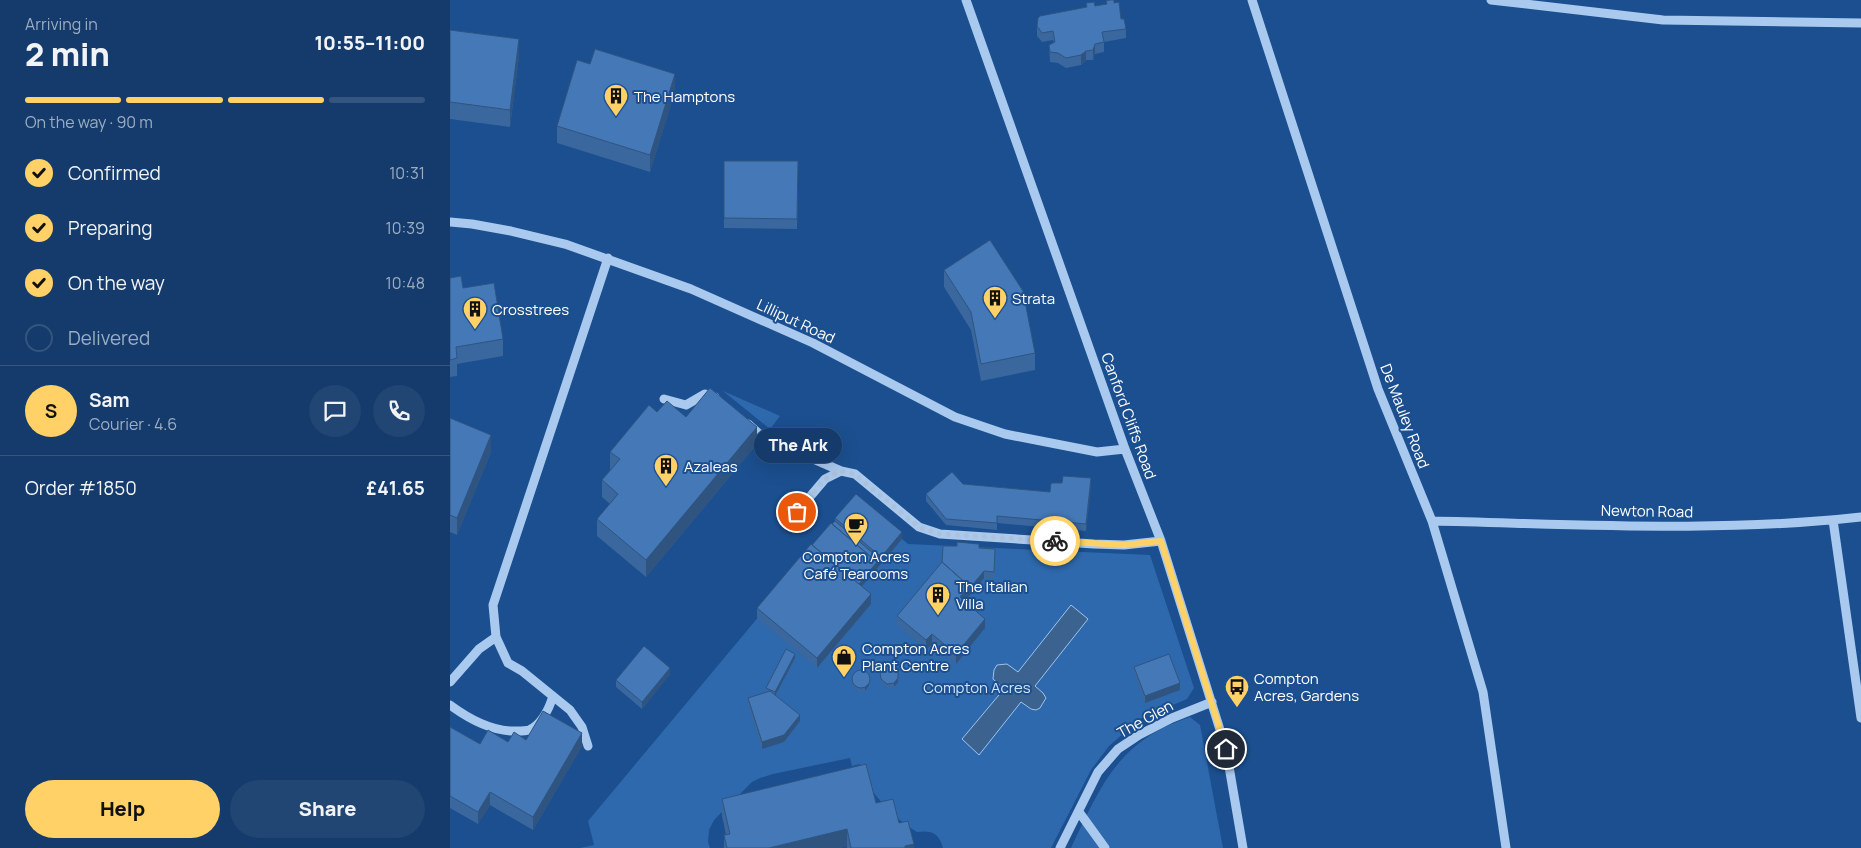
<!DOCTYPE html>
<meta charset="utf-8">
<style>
body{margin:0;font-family:Manrope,sans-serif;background:#214673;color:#f1f3f6;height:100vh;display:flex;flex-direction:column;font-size:19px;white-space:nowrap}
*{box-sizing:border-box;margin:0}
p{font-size:16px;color:#9dadc1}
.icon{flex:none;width:28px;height:28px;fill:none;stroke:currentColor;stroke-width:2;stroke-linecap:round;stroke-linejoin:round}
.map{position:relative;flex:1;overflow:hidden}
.side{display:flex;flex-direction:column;background:#143b6b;width:450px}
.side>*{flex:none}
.pin{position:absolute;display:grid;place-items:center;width:42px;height:42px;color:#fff;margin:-21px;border:2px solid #fff;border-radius:50%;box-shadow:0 1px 5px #0007}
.courier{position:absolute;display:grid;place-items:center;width:50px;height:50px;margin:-25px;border:4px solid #ffd166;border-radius:50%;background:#fff;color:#222;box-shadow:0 1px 6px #0007}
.bubble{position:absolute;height:35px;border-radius:18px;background:#143b6b;box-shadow:0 5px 20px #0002,0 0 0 1px #33557e;font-size:16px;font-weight:800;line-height:35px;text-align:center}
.head em{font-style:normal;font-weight:800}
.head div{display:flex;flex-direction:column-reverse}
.head{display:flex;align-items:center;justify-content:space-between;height:85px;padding:0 25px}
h1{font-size:32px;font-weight:800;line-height:38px}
.bar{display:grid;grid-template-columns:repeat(4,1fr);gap:8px 5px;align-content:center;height:60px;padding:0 25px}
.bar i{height:6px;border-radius:4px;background:#33557e}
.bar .active{background:#ffd166}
.bar p{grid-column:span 4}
.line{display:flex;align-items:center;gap:12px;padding:0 25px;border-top:1px solid #33557e}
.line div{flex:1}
.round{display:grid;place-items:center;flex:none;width:52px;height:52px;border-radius:26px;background:#214673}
ol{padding:0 25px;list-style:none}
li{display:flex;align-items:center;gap:15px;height:55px}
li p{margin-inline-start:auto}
li .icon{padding:5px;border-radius:50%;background:#ffd166;color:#111;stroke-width:4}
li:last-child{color:#9dadc1}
li i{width:28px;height:28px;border:2px solid #33557e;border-radius:50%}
.button{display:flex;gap:10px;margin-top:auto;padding:10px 25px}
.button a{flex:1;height:58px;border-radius:30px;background:#ffd166;color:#111;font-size:20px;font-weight:800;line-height:58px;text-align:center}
.button a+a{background:#214673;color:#f1f3f6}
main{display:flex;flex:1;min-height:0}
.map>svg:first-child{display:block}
.green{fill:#2e69ad}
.water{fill:#3c6290;stroke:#9cc4f0}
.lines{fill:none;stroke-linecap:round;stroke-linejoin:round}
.minor{stroke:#a9c9ee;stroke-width:9}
.wall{fill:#3a679d}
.shaded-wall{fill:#305480}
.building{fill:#4478b7;stroke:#305480}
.done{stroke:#afc1d8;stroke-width:5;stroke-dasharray:0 9}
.route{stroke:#ffd166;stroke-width:6}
.labels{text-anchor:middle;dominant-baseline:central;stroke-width:4;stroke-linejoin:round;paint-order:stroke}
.poi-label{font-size:15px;fill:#fff;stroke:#1b4f8f;text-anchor:start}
.street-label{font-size:15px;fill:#fff;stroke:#1b4f8f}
.park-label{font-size:15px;fill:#cfe3fa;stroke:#1b4f8f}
</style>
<main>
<section class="side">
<div class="head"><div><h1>2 min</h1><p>Arriving in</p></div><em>10:55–11:00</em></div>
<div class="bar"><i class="active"></i><i class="active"></i><i class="active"></i><i></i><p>On the way · 90 m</p></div>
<ol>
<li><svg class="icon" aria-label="check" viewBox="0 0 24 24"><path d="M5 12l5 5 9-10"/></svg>Confirmed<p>10:31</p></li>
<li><svg class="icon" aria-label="check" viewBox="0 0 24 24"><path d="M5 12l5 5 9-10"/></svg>Preparing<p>10:39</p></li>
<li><svg class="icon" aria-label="check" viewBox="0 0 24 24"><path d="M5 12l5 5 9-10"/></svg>On the way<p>10:48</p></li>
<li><i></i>Delivered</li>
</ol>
<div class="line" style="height:90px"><b class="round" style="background:#ffd166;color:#111">S</b><div><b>Sam</b><p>Courier · 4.6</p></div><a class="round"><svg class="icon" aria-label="chat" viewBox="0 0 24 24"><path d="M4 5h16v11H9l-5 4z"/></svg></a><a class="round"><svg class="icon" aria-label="phone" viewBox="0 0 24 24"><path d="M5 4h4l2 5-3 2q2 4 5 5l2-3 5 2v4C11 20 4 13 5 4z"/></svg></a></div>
<div class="line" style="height:65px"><div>Order #1850</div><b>£41.65</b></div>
<div class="button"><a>Help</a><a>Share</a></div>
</section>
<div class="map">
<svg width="1411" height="848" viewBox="0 0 1411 848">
<rect width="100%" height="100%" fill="#1b4f8f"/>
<path class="green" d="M273,391L330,416L320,429Z
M406,500L458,544L700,555L744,688L737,699L690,719L659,746L641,770L601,848H493C489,833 482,830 467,832C444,818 417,792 410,764L402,766L400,758L323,774L310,778L302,782L264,820L259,830L258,842L260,848H130L144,845L138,821Z
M740,717L750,725L773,848H621C651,785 668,741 740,717Z"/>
<path class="water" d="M621,605L638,619L585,686L593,693L596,698L590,708L586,710L581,709L571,702L529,755L512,739L554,689L543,679L544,670L547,665L557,664L568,672Z"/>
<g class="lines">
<path class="minor" d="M516,0L675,449L711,541L776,749L793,848
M802,0L928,389L982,521L1033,692L1056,848
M1041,0L1213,20L1411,23
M0,222L22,224L61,231L115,244L241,289L363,343L505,417L555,434L647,452L675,449
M214,399L236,405L255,394L265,397
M298,424L313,437L391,471
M347,512L375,479L391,471L405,474L469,527L490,534L644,544L674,545L711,541
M1383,520L1411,718
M982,521C1124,524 1269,533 1411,517
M46,637L58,663L72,671L120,710L132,727L138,746
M0,682L29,649L46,637L43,605L158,258
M0,705C19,719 43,732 67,731C71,731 76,731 79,730C92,724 99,709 103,696
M629,812L655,848
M610,848L648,772L668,749L689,735L722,718L762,702"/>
</g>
<path class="wall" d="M656,1L664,3L676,29V38L654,42V52L645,54L643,60H636L631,65L616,68L608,63L600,62L599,45L604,43L603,40L592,42L587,36V26L636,8V3L645,6L656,4Z
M0,30L69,56L60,127L0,119Z
M225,91L200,172L107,143V126Z
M274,161H348L347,229L274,228Z
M494,270L585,353V370L531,381L521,330L494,287Z
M0,278L13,288L53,339V356L7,364V376L0,377Z
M207,412L236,417L307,444L196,577L147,536V519L160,504L152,497V480L161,469H160V452Z
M0,418L41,452L7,535L0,532Z
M513,484L600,492L641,485L636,531L547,523V530L496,525L476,501V494Z
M385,518L452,539L412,586L421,604L367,668L307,618V608L362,545L382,524L385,521Z
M529,548L545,549L544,579L534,578L514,601L535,628L506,664L482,644L476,650L447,625V616Z
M345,658L325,695L350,721L334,742L312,749L298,705V698L318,692L316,691V688Z
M684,667L730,690L695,703L684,673Z
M430,672L448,682L444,687L437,688L431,682Z
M220,674L192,709L166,687V680Z
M402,676L419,685L415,691H408L402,686Z
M0,727L30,744L76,740L132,746L83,830L40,805L28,824L0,808Z
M272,799L426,803L449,823L464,848H397V846L389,848H274V835H276L272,816Z"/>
<path class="shaded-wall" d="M69,39V56L60,127V110Z
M645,44V54L643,60V50Z
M636,51V60L631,65V55Z
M225,74V91L200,172V155Z
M307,427V444L196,577V560Z
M41,435V452L7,535V518Z
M641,478V485L636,531V524Z
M452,532V539L431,564V557Z
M431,560V564L407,592V585L427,562Z
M534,571V578L510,607V597L519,586Z
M421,594V604L367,668V658Z
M535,619V628L506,664V654Z
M482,634V644L476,650V640Z
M345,654V658L325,696V692Z
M220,668V674L192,709V702Z
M448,678V682L444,687V683Z
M419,682V685L415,691V687Z
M730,683V690L695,703V696Z
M350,715V721L334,742L312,749V742Z
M132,733V746L83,830V817Z
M40,792V805L28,824V812Z
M397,829V846L389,848H319Z
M464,844V848H455V846Z"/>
<path class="building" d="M660,0H664V3L669,2L671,19H674L676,29L652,32L654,42L645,44L643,50L636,51L631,55L616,58L608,53L600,52L599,45L605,42L603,31L592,33L587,26L588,18L590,16L637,7L636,3L644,2L645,6L657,4L656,1Z
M0,30L69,39L60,110L0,102Z
M145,49L225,74L200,155L107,126L127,60L140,64Z
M274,161H348L347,219L274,218Z
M540,240L573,291L585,353L531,364L521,312L494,270Z
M11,276L13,288L44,283L53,339L6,347L7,358L0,360V278Z
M260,388L307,427L196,560L147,519L168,494L152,480L170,459L160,452L199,405L207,412L217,401L236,417Z
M0,418L41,435L7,518L0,515Z
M502,472L513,484L600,492L601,483H612L613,476L641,478L636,524L547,516V523L496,519L476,494Z
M406,494L452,532L431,557L385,518Z
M385,521L431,560L427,565V562L382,524Z
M381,523L427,562L409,584L362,545Z
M507,542L529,544V548L545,549L544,572L534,571L519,589V586L492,562L493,546H507Z
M361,544L421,594L367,658L307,608Z
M492,562L519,586L510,597L535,619L506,654L482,634L476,640L447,616Z
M194,646L220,668L192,702L166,680Z
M336,649L345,654L325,692L316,688Z
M719,654L730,683L695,696L684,667Z
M442,666L448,671V678L444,683L437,684L431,679L430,672L435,667Z
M402 679a9 9 0 1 1 18 0a9 9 0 1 1-18 0Z
M320,691L350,715L334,735L312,742L298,698Z
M93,711L132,733L83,817L40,792L28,812L0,796V727L30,744L38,730L58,742L64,732L76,740Z
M416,764L426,803L443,799L449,823L458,821L464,844L455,846V848H401L397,829L319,848H277L274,835L280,834L272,799Z"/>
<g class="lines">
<path class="done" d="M347,512L375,479L391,471L404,474L469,527L490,534L605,541"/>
<path class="route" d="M605,541L674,545L711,541L776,749"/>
</g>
<defs>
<symbol id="building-pin" viewBox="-11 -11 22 30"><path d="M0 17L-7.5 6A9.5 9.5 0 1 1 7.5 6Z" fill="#ffd166" stroke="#1b4f8f"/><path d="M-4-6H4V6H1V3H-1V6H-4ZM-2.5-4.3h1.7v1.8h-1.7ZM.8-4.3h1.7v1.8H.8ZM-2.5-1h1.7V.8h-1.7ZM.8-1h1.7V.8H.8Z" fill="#111"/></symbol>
<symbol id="cafe-pin" viewBox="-11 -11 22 30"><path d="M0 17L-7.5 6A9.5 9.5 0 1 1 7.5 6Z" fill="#ffd166" stroke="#1b4f8f"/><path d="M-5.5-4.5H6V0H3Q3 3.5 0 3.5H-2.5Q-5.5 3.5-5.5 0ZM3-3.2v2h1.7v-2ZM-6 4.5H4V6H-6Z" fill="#111"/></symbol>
<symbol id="shop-pin" viewBox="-11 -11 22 30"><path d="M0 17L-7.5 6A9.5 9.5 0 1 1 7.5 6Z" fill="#ffd166" stroke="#1b4f8f"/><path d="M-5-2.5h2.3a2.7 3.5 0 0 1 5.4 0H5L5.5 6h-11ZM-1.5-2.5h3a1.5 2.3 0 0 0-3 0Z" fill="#111"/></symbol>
<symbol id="bus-pin" viewBox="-11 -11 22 30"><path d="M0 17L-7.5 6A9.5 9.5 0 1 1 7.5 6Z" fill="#ffd166" stroke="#1b4f8f"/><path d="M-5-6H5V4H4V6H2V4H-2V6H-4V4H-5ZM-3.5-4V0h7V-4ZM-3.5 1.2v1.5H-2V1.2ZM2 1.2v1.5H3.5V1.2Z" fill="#111"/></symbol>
</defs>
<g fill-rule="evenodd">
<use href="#building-pin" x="152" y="82" width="28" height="38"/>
<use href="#building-pin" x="531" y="284" width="28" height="38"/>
<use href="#building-pin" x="11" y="295" width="28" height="38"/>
<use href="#building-pin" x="202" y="452" width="28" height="38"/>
<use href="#cafe-pin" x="392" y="511" width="28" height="38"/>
<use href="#building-pin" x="474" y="581" width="28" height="38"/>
<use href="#shop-pin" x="380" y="643" width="28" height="38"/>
<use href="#bus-pin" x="773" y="673" width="28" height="38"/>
</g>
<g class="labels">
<g class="poi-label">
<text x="184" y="96">The Hamptons</text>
<text x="562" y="298">Strata</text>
<text x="42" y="309">Crosstrees</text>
<text x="234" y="466">Azaleas</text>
<text x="406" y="556" text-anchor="middle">Compton Acres<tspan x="406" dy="17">Café Tearooms</tspan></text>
<text x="506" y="586">The Italian<tspan x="506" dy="17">Villa</tspan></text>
<text x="412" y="648">Compton Acres<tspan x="412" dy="17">Plant Centre</tspan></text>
<text x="804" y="678">Compton<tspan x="804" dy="17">Acres, Gardens</tspan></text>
</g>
<g class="street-label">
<text transform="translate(346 321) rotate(25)">Lilliput Road</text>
<text transform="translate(679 416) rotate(70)">Canford Cliffs Road</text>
<text transform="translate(955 416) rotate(69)">De Mauley Road</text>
<text transform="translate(1197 511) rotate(1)">Newton Road</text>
<text transform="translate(695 719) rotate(-29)">The Glen</text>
</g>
<g class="park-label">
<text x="527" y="687">Compton Acres</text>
</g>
</g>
</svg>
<div class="pin" style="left:347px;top:512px;background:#ea580c"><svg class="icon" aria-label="bag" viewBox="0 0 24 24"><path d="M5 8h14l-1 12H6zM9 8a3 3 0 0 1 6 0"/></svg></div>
<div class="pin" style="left:776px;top:749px;background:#1f2937"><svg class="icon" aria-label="home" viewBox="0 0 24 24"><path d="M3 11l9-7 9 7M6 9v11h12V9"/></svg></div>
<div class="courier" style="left:605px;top:541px"><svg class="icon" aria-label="bike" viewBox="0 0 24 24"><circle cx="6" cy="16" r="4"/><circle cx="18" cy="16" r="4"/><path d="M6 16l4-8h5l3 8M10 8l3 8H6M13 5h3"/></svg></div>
<div class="bubble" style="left:304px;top:428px;width:88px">The Ark</div>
</div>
</main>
